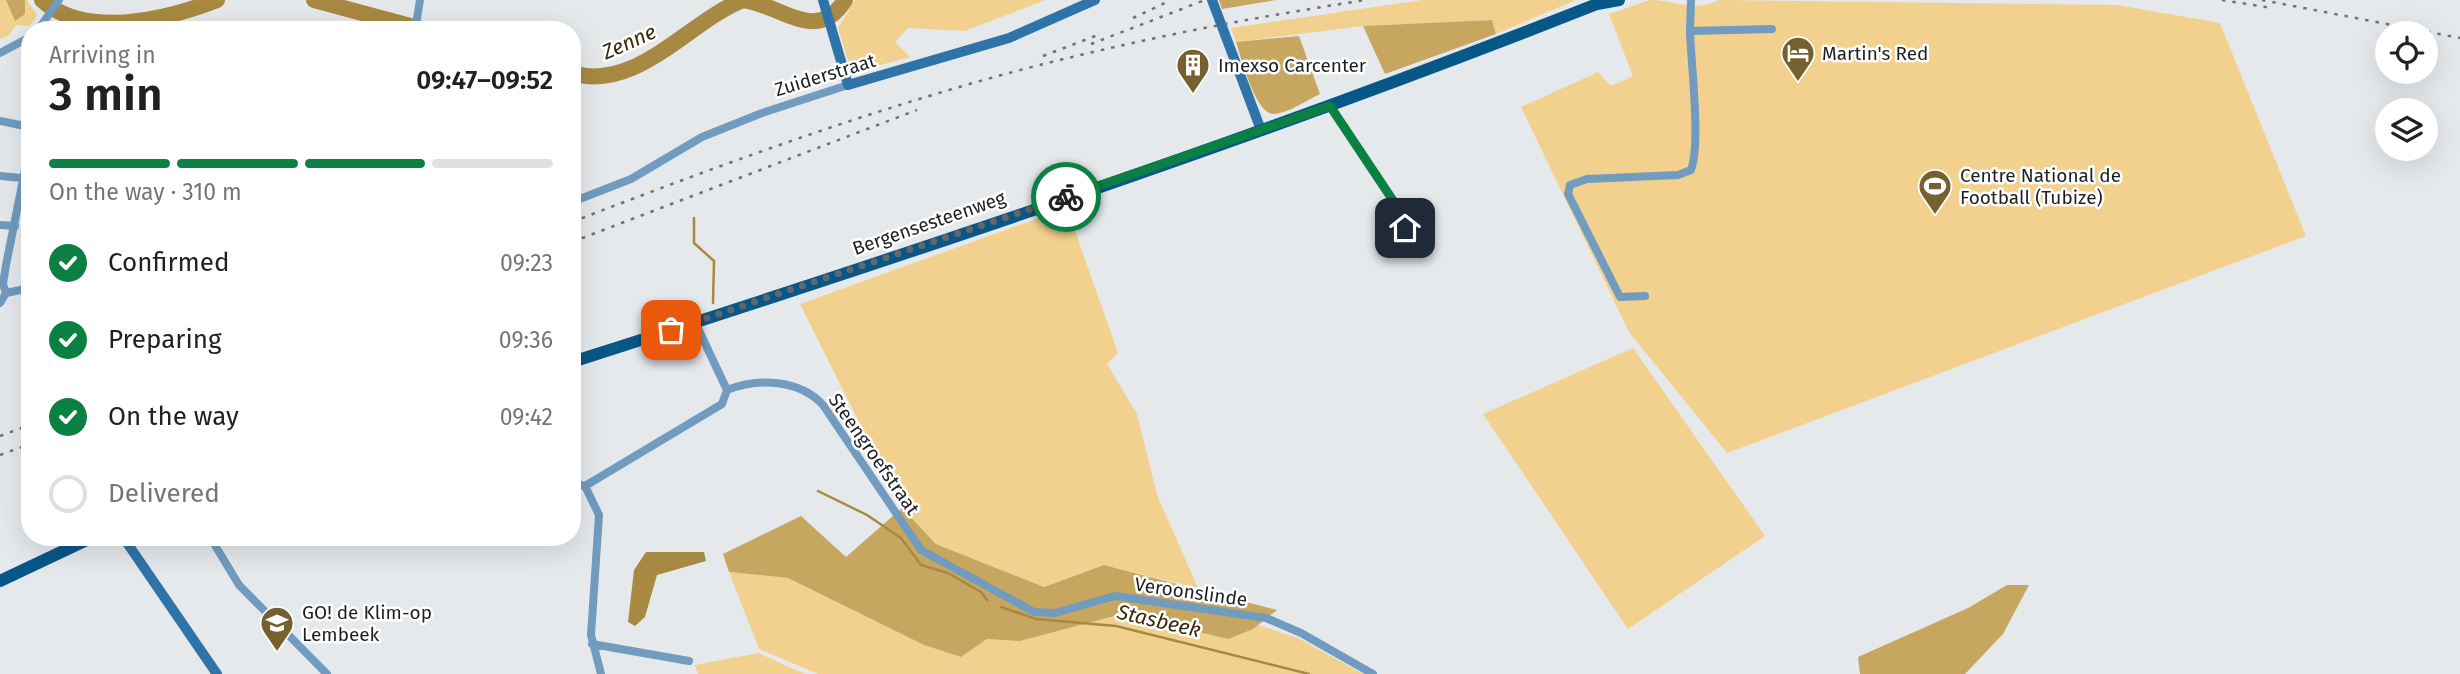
<!DOCTYPE html>
<meta charset="utf-8">
<style>
body{margin:0;font-family:"Fira Sans",sans-serif;background:#f2f2f2;color:#202124;height:100vh;display:flex;flex-direction:column;font-size:26px;white-space:nowrap}
*{box-sizing:border-box;margin:0}
p{font-size:23px;color:#757577}
.icon{flex:none;width:38px;height:38px;fill:none;stroke:currentColor;stroke-width:2;stroke-linecap:round;stroke-linejoin:round}
.map{position:relative;flex:1;overflow:hidden}
.sheet{position:absolute;left:21px;top:21px;width:560px;height:525px;display:flex;flex-direction:column;background:#fff;border-radius:28px;box-shadow:0 7px 28px #0002}
.sheet>*{flex:none}
.buttons{position:absolute;left:2375px;top:21px;display:grid;gap:14px}
.buttons a{display:grid;place-items:center;width:63px;height:63px;border-radius:50%;background:#fff;box-shadow:0 7px 28px #0002;font-size:35px}
.pin{position:absolute;display:grid;place-items:center;width:60px;height:60px;color:#fff;margin:-30px;border-radius:14px;box-shadow:0 4px 10px #0006}
.courier{position:absolute;display:grid;place-items:center;width:70px;height:70px;margin:-35px;border:5px solid #0b8043;border-radius:50%;background:#fff;color:#222;box-shadow:0 2px 9px #0007}
.overview em{font-style:normal;font-weight:600}
.overview div{display:flex;flex-direction:column-reverse}
.overview{display:flex;align-items:center;justify-content:space-between;height:119px;padding:0 28px}
h1{font-size:46px;font-weight:600;line-height:52px}
.bar{display:grid;grid-template-columns:repeat(4,1fr);gap:10px 7px;align-content:center;height:84px;padding:0 28px}
.bar i{height:9px;border-radius:5px;background:#e0e0e0}
.bar .on{background:#0b8043}
.bar p{grid-column:span 4}
ol{padding:0 28px;list-style:none}
li{display:flex;align-items:center;gap:21px;height:77px}
li p{margin-inline-start:auto}
li .icon{padding:7px;border-radius:50%;background:#0b8043;color:#fff;stroke-width:4}
li:last-child{color:#757577}
li i{width:38px;height:38px;border:4px solid #e0e0e0;border-radius:50%}
.map>svg:first-child{display:block}
.green{fill:#f1d18d}
.forest{fill:#c7a760}
.water{fill:#a88941}
.lines{fill:none;stroke-linecap:round;stroke-linejoin:round}
.stream{stroke:#a88941;stroke-width:2.5}
.river{stroke:#a88941;stroke-width:16}
.street{stroke:#719bbf;stroke-width:8}
.secondary{stroke:#2f74a8;stroke-width:10}
.primary{stroke:#085789;stroke-width:12}
.rail{stroke:#707273;stroke-width:2.5;stroke-dasharray:3.5 7;stroke-linecap:butt}
.done{stroke:#646667;stroke-width:7;stroke-dasharray:0 12.6}
.route{stroke:#0b8043;stroke-width:9}
.labels{text-anchor:middle;dominant-baseline:central;stroke-width:5;stroke-linejoin:round;paint-order:stroke}
.poi-label{font-size:19px;fill:#1e1f20;stroke:#fff;text-anchor:start}
.street-label{font-size:19px;fill:#1e1f20;stroke:#fff}
.water-label{font-size:21px;font-style:italic;fill:#382a09;stroke:#fff}
</style>
<div class="map">
<svg width="2460" height="674" viewBox="0 0 2460 674">
<rect width="100%" height="100%" fill="#e6e9ec"/>
<path class="green" d="M0,0H27L37,15L30,26L16,25L8,36L0,39Z
M855,0H1045L965,31L908,28L895,42L910,57L862,70L848,60L838,28Z
M1422,0H1576L1496,34L1492,20L1363,26L1236,42L1231,28Z
M1650,0C1676,0 1695,13 1719,0L2118,5L2220,23L2306,236L1727,453L1629,332L1521,107L1598,72L1611,86L1633,76L1609,14Z
M1067,208L1118,353L1107,364L1137,414L1157,495L1198,588L1104,565L1044,587L936,544L902,508L800,304Z
M1633,348L1765,536L1628,629L1483,414Z
M729,572L788,578L924,645L961,657L987,639L1020,641L1122,614L1228,639L1258,625L1298,638L1363,674H818L759,649Z
M758,653L805,674H698L695,665Z"/>
<path class="forest" d="M6,0H25V14L15,21Z
M1219,0H1276L1222,9Z
M1492,20L1496,34L1385,74L1363,26Z
M1299,36L1320,94C1307,100 1290,112 1275,114C1256,117 1241,57 1236,42Z
M902,508L936,544L1044,587L1104,565L1277,610L1253,629L1228,639L1122,614L1020,641L987,639L961,657L924,645L788,578L729,572L723,554L801,516L846,557Z
M2007,585H2029L2003,634L1965,674H1860L1858,657L1968,608Z"/>
<path class="water" d="M646,552H704L706,561L657,575L645,617L635,626L628,622L634,570Z"/>
<g class="lines">
<path class="stream" d="M694,218V243L714,261L713,303
M818,491L867,515L901,538L921,565L948,573L981,592L987,600
M1001,607L1036,619L1116,626L1309,674"/>
<path class="river" d="M42,0C86,40 168,19 217,0
M314,0L425,30
M572,73C636,93 689,21 743,0C782,5 817,45 845,0"/>
<path class="street" d="M1691,0L1690,31L1772,29
M38,30L59,0
M415,30L420,0
M0,53L30,37
M1330,106L1396,205L1413,251
M0,121L25,126
M0,176L22,178
M572,202L631,179L702,137L762,113L848,85
M0,225L15,226
M6,293L3,284L6,265L28,155L25,126L30,102
M1645,296L1620,297L1568,194L1570,185L1587,179L1678,175L1691,170C1701,143 1691,64 1690,31
M0,303L6,293L30,288
M695,322L727,390
M727,390C758,378 799,379 823,405L921,550L1034,612L1055,613L1115,596L1266,618L1301,633L1373,674
M572,483L585,486L722,404L727,390
M585,486L599,515L591,635L601,674
M210,537L239,585L327,674
M592,644L689,661"/>
<path class="secondary" d="M823,0L848,85L1009,38L1095,0
M1212,0L1261,130
M123,537L217,674"/>
<path class="primary" d="M572,362C916,252 1260,137 1597,4L1619,0
M0,581L93,537"/>
<path class="rail" d="M2222,0L2272,8
M2262,0L2460,38
M1133,18L1171,0
M1091,44L1205,0
M1043,56L1098,35
M572,222C712,168 853,116 998,76C1119,43 1242,19 1366,0
M572,242L917,110
M0,436L30,425
M0,455L30,444"/>
</g>
<g class="lines">
<path class="done" d="M671,330L1066,197"/>
<path class="route" d="M1066,197L1330,106L1396,205L1405,228"/>
</g>
<defs>
<symbol id="hotel-pin" viewBox="-11 -11 22 30"><path d="M0 17L-7.5 6A9.5 9.5 0 1 1 7.5 6Z" fill="#76602f" stroke="#fff"/><path d="M-6-4.5h1.5V1H6V5H4.5V3h-9V5H-6ZM-4 0a1.8 1.8 0 1 1 3.6 0ZM.5 0V-2.5h3Q6-2.5 6 0Z" fill="#fff"/></symbol>
<symbol id="building-pin" viewBox="-11 -11 22 30"><path d="M0 17L-7.5 6A9.5 9.5 0 1 1 7.5 6Z" fill="#76602f" stroke="#fff"/><path d="M-4-6H4V6H1V3H-1V6H-4ZM-2.5-4.3h1.7v1.8h-1.7ZM.8-4.3h1.7v1.8H.8ZM-2.5-1h1.7V.8h-1.7ZM.8-1h1.7V.8H.8Z" fill="#fff"/></symbol>
<symbol id="stadium-pin" viewBox="-11 -11 22 30"><path d="M0 17L-7.5 6A9.5 9.5 0 1 1 7.5 6Z" fill="#76602f" stroke="#fff"/><path d="M0-5a6.5 5 0 1 0 0 10a6.5 5 0 1 0 0-10ZM-3.5-1.8h7v3.6h-7Z" fill="#fff"/></symbol>
<symbol id="school-pin" viewBox="-11 -11 22 30"><path d="M0 17L-7.5 6A9.5 9.5 0 1 1 7.5 6Z" fill="#76602f" stroke="#fff"/><path d="M0-5L7-2L0 1L-7-2ZM-4 1L0 2.5L4 1V4Q0 6-4 4Z" fill="#fff"/></symbol>
</defs>
<g fill-rule="evenodd">
<use href="#hotel-pin" x="1779" y="34" width="38" height="52"/>
<use href="#building-pin" x="1174" y="46" width="38" height="52"/>
<use href="#stadium-pin" x="1916" y="167" width="38" height="52"/>
<use href="#school-pin" x="258" y="604" width="38" height="52"/>
</g>
<g class="labels">
<g class="poi-label">
<text x="1822" y="53">Martin's Red</text>
<text x="1218" y="65">Imexso Carcenter</text>
<text x="1960" y="175">Centre National de<tspan x="1960" dy="22">Football (Tubize)</tspan></text>
<text x="302" y="612">GO! de Klim-op<tspan x="302" dy="22">Lembeek</tspan></text>
</g>
<g class="street-label">
<text transform="translate(825 75) rotate(-17)">Zuiderstraat</text>
<text transform="translate(929 223) rotate(-19)">Bergensesteenweg</text>
<text transform="translate(874 454) rotate(55)">Steengroefstraat</text>
<text transform="translate(1191 592) rotate(8)">Veroonslinde</text>
</g>
<g class="water-label">
<text transform="translate(629 42) rotate(-24)">Zenne</text>
<text transform="translate(1159 621) rotate(13)">Stasbeek</text>
</g>
</g>
</svg>
<div class="buttons">
<a><svg class="icon" aria-label="locate" viewBox="0 0 24 24"><circle cx="12" cy="12" r="6"/><path d="M12 2v4M12 18v4M2 12h4M18 12h4"/></svg></a>
<a><svg class="icon" aria-label="layers" viewBox="0 0 24 24"><path d="M12 4l9 5-9 5-9-5zM3 14l9 5 9-5"/></svg></a>
</div>
<div class="pin" style="left:671px;top:330px;background:#ea580c"><svg class="icon" aria-label="bag" viewBox="0 0 24 24"><path d="M5 8h14l-1 12H6zM9 8a3 3 0 0 1 6 0"/></svg></div>
<div class="pin" style="left:1405px;top:228px;background:#1f2937"><svg class="icon" aria-label="home" viewBox="0 0 24 24"><path d="M3 11l9-7 9 7M6 9v11h12V9"/></svg></div>
<div class="courier" style="left:1066px;top:197px"><svg class="icon" aria-label="bike" viewBox="0 0 24 24"><circle cx="6" cy="16" r="4"/><circle cx="18" cy="16" r="4"/><path d="M6 16l4-8h5l3 8M10 8l3 8H6M13 5h3"/></svg></div>
<section class="sheet">
<div class="overview"><div><h1>3 min</h1><p>Arriving in</p></div><em>09:47–09:52</em></div>
<div class="bar"><i class="on"></i><i class="on"></i><i class="on"></i><i></i><p>On the way · 310 m</p></div>
<ol>
<li><svg class="icon" aria-label="check" viewBox="0 0 24 24"><path d="M5 12l5 5 9-10"/></svg>Confirmed<p>09:23</p></li>
<li><svg class="icon" aria-label="check" viewBox="0 0 24 24"><path d="M5 12l5 5 9-10"/></svg>Preparing<p>09:36</p></li>
<li><svg class="icon" aria-label="check" viewBox="0 0 24 24"><path d="M5 12l5 5 9-10"/></svg>On the way<p>09:42</p></li>
<li><i></i>Delivered</li>
</ol>
</section>
</div>
